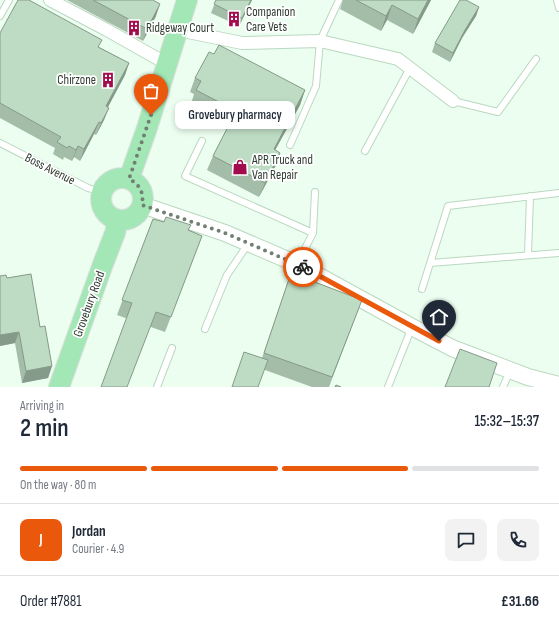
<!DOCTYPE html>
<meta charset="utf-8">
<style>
body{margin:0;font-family:"Sofia Sans Condensed",sans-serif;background:#f2f2f3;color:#1f2937;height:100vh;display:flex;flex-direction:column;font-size:15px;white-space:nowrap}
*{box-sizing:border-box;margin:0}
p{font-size:13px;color:#747a83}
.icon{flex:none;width:22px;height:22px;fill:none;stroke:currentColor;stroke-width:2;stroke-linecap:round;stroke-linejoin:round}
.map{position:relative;height:387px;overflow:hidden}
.details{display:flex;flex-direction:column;background:#fff;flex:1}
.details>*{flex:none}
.pin{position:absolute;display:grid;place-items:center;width:34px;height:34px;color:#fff;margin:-41px -17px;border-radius:50% 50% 50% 0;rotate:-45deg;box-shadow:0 0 4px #0007}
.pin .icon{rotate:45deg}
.courier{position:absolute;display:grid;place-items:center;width:40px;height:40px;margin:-20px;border:3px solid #ea580c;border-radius:50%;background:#fff;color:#222;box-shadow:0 1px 5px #0007}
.bubble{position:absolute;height:28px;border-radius:8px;background:#fff;box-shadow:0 2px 6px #0003;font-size:13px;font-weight:600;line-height:28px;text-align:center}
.headline em{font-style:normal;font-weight:600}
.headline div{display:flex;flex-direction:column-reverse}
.headline{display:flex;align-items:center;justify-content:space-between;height:68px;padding:0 20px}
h1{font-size:26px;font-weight:600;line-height:30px}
.bar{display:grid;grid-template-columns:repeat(4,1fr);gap:6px 4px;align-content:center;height:48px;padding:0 20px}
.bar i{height:5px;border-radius:3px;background:#e0e1e3}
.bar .active{background:#ea580c}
.bar p{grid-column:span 4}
.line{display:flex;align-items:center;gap:10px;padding:0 20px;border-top:1px solid #e0e1e3}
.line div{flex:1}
.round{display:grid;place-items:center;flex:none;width:42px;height:42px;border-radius:8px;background:#f2f2f3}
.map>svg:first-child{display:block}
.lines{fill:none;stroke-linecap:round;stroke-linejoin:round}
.service-casing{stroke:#bad8c0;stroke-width:8}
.minor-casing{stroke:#bad8c0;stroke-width:14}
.tertiary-casing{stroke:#bad8c0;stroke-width:18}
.primary-casing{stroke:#dee0de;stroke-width:22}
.service{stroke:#fff;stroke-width:6}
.minor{stroke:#fff;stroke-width:12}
.tertiary{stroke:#fff;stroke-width:16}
.primary{stroke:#a3e7b6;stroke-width:20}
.wall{fill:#a3bda9}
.shaded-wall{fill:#859a89}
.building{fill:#bedcc4;stroke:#859a89}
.done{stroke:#728074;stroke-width:4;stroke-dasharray:0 7.2}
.route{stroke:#ea580c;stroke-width:5}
.labels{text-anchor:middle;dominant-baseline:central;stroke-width:3.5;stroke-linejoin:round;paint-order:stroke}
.poi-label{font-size:13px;fill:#303c32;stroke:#fff;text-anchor:start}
.street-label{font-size:13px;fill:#303c32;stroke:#fff}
</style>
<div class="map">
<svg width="559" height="387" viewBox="0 0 559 387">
<rect width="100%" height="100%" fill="#ecfeef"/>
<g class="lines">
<defs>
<path id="service" d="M557,0L559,8
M0,16L9,0
M453,101L498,112L536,59
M202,141L185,176L313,233
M0,143L88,188L101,192
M290,145L316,86L320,41L339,0
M365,151L410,68
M528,255L530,196
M430,263L559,253
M297,264L313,233L315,192
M422,289L448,206L559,193
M205,329L227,275L244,250L247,243
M157,387L172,348
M388,387L412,327
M503,387L510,371"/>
<path id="minor" d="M50,0L107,30L167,64
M178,30L242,43L320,41L398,59L453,101"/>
<path id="tertiary" d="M142,205L225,233L297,264L412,327L452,348L528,377L559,385"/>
<path id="primary" d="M101 199a21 21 0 1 1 42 0a21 21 0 1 1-42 0Z
M129,179L147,128L187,0
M59,387L103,264L115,233L118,220"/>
</defs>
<use href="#service" class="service-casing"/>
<use href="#minor" class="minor-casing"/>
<use href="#tertiary" class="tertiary-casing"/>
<use href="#primary" class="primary-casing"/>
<use href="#service" class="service"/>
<use href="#minor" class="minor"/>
<use href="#tertiary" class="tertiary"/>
<use href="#primary" class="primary"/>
</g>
<path class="wall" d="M67,0H153L156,16L143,41Z
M216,0H252L239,26L211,13Z
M343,0H431L413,34L387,20L381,31L340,9Z
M479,7L476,16L462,38L450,62L432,52L435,43Z
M0,33L99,47L129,63L125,75L108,107L104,120L96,135L94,134L80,161L74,157L72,161L64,157L63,160L53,154L55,148L0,118Z
M214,54L305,90L300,105L275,150L280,153L275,167L259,197L207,170L213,156L229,125L191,104L194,94L190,92L195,78Z
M153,219L189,230L202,236L165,332L117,315Z
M291,273L362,300L329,387H312L265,370L262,358Z
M0,276L7,278L40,327L52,366L48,378L22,383L15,343L0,346Z"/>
<path class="shaded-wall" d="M251,0H252L239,26L242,18Z
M428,0H431L413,34L418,19Z
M160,4L156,16L143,41L147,29Z
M392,5L387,20L381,31L386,16Z
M479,7L476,16L462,38L450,62L453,53L465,30Z
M129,63L125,75L102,118L106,106Z
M305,90L300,105L268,163L274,149Z
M109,108L104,120L96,135L101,123Z
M99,122L94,134L80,161L84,149Z
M78,146L74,157L72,161L76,150Z
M280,153L275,167L259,197L265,183Z
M19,332L15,343L0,346V335Z
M52,366L48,378L22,383L26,371Z"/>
<path class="building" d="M18,0H29L102,40L98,47L129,63L106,106L109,108L101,123L99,122L84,149L78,146L76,150L69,146L67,148L57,142L61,137L0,103V33Z
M93,0H153L160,4L147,29Z
M216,0H251L242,18L214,4Z
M356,0H428L418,19L392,5L386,16Z
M460,0H466L479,7L465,30L453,53L435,43Z
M219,45L305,90L274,149L280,153L265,183L213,156L236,111L196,90L201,81L195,78L209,52L214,54Z
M166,217L191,225L188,230L202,236L171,317L156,312L127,387H101L132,303L122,300L153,219L164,222Z
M291,273L362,300L332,377L264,353Z
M31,274L40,327L45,326L52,366L26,371L19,332L0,335V276L6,275L7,278Z
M460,349L497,363L489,387H445Z
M244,352L268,360L258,387H232Z
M336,385L341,387H335Z"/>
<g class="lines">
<path class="done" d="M151,115L129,179C140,185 144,192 142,205L225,233L303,267"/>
<path class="route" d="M303,267L439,341"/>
</g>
<defs>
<symbol id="building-bare" viewBox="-9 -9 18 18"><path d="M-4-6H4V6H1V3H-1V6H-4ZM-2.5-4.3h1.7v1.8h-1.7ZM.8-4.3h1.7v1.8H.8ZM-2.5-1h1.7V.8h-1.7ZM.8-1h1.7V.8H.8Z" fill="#a20b4c" stroke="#fff" stroke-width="2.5" paint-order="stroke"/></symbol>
<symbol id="shop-bare" viewBox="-9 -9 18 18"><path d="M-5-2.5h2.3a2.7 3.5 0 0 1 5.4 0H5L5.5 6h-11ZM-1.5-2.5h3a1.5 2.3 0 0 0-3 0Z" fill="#a20b4c" stroke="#fff" stroke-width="2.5" paint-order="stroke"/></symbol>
</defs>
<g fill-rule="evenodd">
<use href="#building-bare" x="223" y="8" width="22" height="22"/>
<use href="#building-bare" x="123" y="17" width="22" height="22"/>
<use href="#building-bare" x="97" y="69" width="22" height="22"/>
<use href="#shop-bare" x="229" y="156" width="22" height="22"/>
</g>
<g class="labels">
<g class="poi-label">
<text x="246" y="12">Companion<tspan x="246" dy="15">Care Vets</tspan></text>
<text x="146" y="28">Ridgeway Court</text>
<text x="96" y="80" text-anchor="end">Chirzone</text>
<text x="252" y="160">APR Truck and<tspan x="252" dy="15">Van Repair</tspan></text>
</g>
<g class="street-label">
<text transform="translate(50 169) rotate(27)">Boss Avenue</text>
<text transform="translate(89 304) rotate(-70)">Grovebury Road</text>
</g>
</g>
</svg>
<div class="pin" style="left:151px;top:115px;background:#ea580c"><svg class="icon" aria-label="bag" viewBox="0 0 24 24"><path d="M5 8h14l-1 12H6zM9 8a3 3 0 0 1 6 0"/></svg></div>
<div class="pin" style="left:439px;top:341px;background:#1f2937"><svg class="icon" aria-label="home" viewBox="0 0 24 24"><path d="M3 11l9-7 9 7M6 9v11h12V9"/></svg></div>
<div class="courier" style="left:303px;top:267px"><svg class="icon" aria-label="bike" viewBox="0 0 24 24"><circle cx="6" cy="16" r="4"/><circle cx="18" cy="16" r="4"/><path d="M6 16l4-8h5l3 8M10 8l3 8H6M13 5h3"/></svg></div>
<div class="bubble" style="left:175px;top:101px;width:120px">Grovebury pharmacy</div>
</div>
<section class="details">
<div class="headline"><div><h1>2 min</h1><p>Arriving in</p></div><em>15:32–15:37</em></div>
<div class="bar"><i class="active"></i><i class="active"></i><i class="active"></i><i></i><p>On the way · 80 m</p></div>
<div class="line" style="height:72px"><b class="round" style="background:#ea580c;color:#fff">J</b><div><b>Jordan</b><p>Courier · 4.9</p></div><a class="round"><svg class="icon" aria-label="chat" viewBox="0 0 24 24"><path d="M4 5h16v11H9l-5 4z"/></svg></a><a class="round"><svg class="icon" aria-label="phone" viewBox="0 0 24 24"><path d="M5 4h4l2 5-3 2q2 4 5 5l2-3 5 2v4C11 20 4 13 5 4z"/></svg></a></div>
<div class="line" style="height:52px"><div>Order #7881</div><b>£31.66</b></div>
</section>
